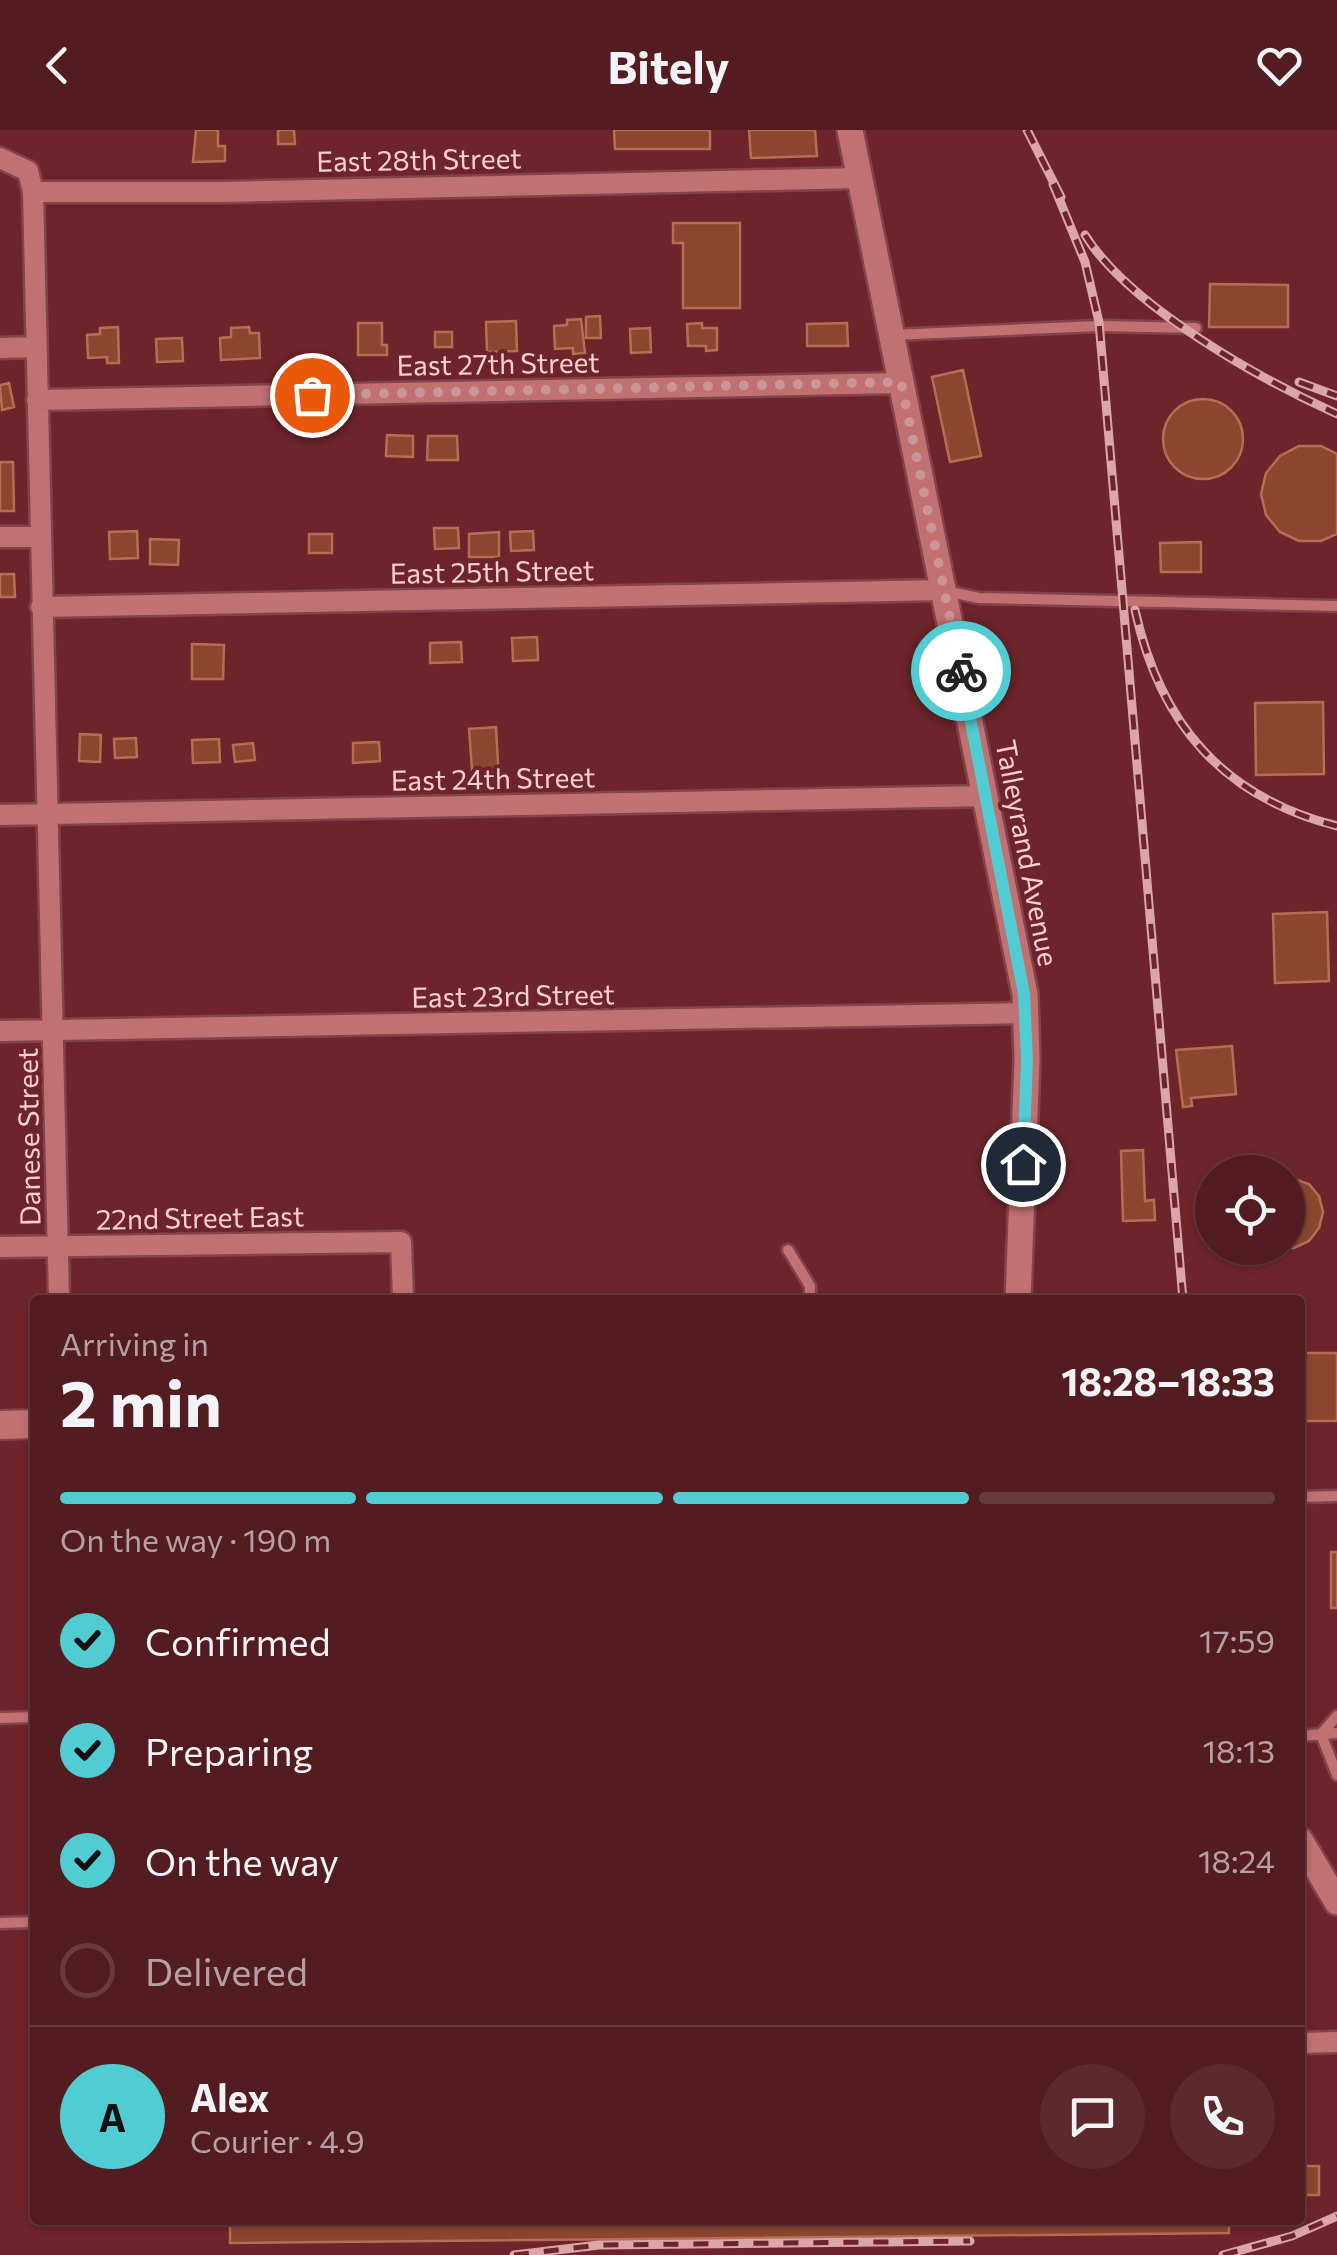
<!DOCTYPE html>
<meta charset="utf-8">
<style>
body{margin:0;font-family:Commissioner,sans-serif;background:#5c292d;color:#f1f3f6;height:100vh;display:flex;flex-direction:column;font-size:38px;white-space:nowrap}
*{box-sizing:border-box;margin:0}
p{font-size:32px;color:#b5a1a5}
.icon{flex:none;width:55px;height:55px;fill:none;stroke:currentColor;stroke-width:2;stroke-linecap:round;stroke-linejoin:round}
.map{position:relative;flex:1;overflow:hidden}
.drawer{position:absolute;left:30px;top:1165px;width:1275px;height:930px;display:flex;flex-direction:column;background:#521c20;border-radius:10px;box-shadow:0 2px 8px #0004,0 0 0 2px #683a3e}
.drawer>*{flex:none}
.tools{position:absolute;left:1195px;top:1025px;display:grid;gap:20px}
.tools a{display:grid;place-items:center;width:110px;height:110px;border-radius:50%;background:#521c20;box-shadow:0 2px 8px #0004,0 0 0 2px #683a3e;font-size:50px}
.pin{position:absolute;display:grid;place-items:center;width:85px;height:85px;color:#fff;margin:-42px;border:5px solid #fff;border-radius:50%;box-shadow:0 2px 10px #0007}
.courier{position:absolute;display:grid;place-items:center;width:100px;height:100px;margin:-50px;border:8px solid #51ccd2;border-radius:50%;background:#fff;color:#222;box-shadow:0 2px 12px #0007}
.overview em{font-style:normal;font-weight:700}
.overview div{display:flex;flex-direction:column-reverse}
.overview{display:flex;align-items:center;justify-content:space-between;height:170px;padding:0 30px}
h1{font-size:65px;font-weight:700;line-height:75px}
.bar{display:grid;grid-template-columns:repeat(4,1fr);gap:15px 10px;align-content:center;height:120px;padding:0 30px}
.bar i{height:12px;border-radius:8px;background:#683a3e}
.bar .current{background:#51ccd2}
.bar p{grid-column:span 4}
.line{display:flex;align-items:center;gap:25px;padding:0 30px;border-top:2px solid #683a3e}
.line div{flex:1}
.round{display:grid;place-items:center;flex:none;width:105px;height:105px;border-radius:52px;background:#5c292d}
ol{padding:0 30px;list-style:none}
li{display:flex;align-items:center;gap:30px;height:110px}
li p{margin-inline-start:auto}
li .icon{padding:10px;border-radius:50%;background:#51ccd2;color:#111;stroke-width:4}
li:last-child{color:#b5a1a5}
li i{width:55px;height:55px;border:5px solid #683a3e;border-radius:50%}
header{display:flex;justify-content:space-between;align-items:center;height:130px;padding:0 30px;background:#521c20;font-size:45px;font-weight:700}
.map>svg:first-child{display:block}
.building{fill:#8c462f;stroke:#b76d54;stroke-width:2.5}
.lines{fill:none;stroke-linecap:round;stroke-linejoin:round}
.service-casing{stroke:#82434b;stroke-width:15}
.minor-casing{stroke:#82434b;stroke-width:25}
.tertiary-casing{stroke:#82434b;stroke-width:30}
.secondary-casing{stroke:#82434b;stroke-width:32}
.service{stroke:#c17172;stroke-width:10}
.minor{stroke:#c17172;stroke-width:20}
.tertiary{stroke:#c17172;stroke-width:25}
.secondary{stroke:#c17172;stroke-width:28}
.rail-casing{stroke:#daa6a7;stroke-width:9}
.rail{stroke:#6d252b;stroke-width:5;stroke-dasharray:15;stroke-linecap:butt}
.done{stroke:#cb9496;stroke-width:10;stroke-dasharray:0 18}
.route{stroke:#51ccd2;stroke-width:12}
.labels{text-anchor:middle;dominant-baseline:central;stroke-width:8;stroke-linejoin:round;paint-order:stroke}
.street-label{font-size:28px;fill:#fdd0cf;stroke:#6d252b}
</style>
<header><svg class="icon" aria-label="back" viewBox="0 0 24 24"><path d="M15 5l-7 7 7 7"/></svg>Bitely<svg class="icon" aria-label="heart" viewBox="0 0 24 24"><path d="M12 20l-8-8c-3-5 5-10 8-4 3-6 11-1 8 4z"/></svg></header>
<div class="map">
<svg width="1337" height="2125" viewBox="0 0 1337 2125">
<rect width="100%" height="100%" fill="#6d252b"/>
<path class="building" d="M196,0H218V16H225V31L193,32Z
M278,0H294L295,14H278Z
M614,0H710V19H615Z
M749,0H815L817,26L751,28Z
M673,93H740V178H683V113H673Z
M1210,154L1288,155V197H1209Z
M600,186L601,208H586V187Z
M581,189L585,223L573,224V218L555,219L554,196L567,195V190Z
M516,191L517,221L487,222L486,192Z
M358,193H382V215H387V225H358Z
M702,193V198H717V220L706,221V216H688L687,194Z
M847,193L848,216H807V194Z
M118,197L119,233H107V227L88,228L87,205L100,204V198Z
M249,197L250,203H259L260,228L221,230L220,208L231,207V198Z
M650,198L651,222L631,223L630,199Z
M435,202H452V217H435Z
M182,208L183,231L157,232L156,209Z
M963,240L981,326L950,332L932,247Z
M9,253L14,277L2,280L0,255Z
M1163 309a40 40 0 1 1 80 0a40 40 0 1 1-80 0Z
M387,305L413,306V327L386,326Z
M428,306H457L458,330H427Z
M1299,316H1321L1337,324V404L1321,411H1299L1280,402L1266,385L1261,364L1266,343L1280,326Z
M0,332H13L14,381H0Z
M434,398H458L459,418L435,419Z
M137,401L138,428L110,429L109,402Z
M533,401L534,420L511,421L510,402Z
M499,402V427H469V404Z
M309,404H332V423H309Z
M150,409L179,410L178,435L150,434Z
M1201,412V442H1161L1160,413Z
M0,444H14L15,467H0Z
M537,507L538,530L513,531L512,508Z
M461,512L462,532L430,533V513Z
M192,514L224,515L223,549H192Z
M1323,572L1324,644L1256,645L1255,573Z
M496,597L499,651L473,653L469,599Z
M80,604L101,605L100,632L79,631Z
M136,608L137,627L115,628L114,609Z
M219,609L220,632L193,633L192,610Z
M379,612L380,631L353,633V613Z
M253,613L255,630L235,632L233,615Z
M1327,782L1329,851L1275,853L1273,784Z
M1232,916L1236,964L1191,968L1192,976L1183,977L1176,920Z
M1143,1020L1145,1071L1154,1070L1155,1090L1123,1091L1121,1021Z
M1288,1047L1309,1054L1319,1066L1323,1082L1319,1098L1309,1111L1294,1118H1278H1288Z
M1302,1223H1337V1291H1302Z
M1331,1422H1337V1478H1331Z
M1300,2036H1319V2065H1300Z
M230,2090H1229V2103L230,2113Z"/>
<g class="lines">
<defs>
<path id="service" d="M892,205L1099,196L1196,198
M945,461L979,468L1337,476
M788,1120L810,1156V1170
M1300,1367L1337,1366
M0,1588L35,1587
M1321,1604L1337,1645
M1321,1604L1337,1586
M1300,1606L1337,1603
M0,1793L35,1792"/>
<path id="minor" d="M0,28L28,41L33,62L59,1170
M33,62H222L860,48
M0,218L36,217
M37,270L901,253
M0,407H39
M41,477L944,460
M0,685L986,666
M0,901L1027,883
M0,1117L401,1112L403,1170
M1300,1913L1337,1912"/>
<path id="tertiary" d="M850,0L1025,864L1027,930L1018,1170
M1300,1710L1337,1772"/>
<path id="secondary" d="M0,1295L35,1294"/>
</defs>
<use href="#service" class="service-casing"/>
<use href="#minor" class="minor-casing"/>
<use href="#tertiary" class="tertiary-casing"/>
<use href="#secondary" class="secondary-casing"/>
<use href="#service" class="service"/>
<use href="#minor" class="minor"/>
<use href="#tertiary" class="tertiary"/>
<use href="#secondary" class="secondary"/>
<defs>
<path id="rail" d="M1027,0L1061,67
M1053,54L1085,132L1099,192L1183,1170
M1085,105C1129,176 1260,249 1337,284
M1299,252L1337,266
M1135,480C1160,594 1223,667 1337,696
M514,2125L599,2115L970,2111
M1223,2125L1292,2106L1337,2086"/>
</defs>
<use href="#rail" class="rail-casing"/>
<use href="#rail" class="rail"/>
</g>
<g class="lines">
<path class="done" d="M312,265L901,252L961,541"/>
<path class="route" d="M961,541L1024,864L1027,930L1023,1034"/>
</g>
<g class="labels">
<g class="street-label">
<text transform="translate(419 29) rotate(-1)">East 28th Street</text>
<text transform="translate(498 233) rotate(-1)">East 27th Street</text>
<text transform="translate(492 441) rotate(-1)">East 25th Street</text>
<text transform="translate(493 648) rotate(-1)">East 24th Street</text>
<text transform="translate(1028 723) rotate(79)">Talleyrand Avenue</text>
<text transform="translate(513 865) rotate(-1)">East 23rd Street</text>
<text transform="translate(28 1007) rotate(-91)">Danese Street</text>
<text transform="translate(200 1087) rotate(-1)">22nd Street East</text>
</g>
</g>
</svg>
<div class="tools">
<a><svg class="icon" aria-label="locate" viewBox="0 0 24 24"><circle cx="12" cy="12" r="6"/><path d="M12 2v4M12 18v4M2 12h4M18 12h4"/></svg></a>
</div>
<div class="pin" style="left:312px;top:265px;background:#ea580c"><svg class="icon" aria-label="bag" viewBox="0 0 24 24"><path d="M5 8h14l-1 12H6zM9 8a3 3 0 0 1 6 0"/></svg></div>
<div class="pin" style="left:1023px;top:1034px;background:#1f2937"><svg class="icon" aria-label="home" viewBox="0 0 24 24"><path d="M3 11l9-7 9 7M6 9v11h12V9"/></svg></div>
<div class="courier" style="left:961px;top:541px"><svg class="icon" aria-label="bike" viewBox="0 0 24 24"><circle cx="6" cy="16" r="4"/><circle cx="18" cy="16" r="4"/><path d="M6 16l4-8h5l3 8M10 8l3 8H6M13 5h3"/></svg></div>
<section class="drawer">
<div class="overview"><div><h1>2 min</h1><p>Arriving in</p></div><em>18:28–18:33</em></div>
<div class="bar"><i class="current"></i><i class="current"></i><i class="current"></i><i></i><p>On the way · 190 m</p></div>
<ol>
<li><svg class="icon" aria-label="check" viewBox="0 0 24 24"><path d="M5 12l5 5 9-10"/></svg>Confirmed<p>17:59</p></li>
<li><svg class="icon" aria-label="check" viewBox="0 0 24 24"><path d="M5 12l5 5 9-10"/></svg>Preparing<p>18:13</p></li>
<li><svg class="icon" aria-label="check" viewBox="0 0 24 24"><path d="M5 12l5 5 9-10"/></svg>On the way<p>18:24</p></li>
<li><i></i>Delivered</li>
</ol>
<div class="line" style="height:180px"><b class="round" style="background:#51ccd2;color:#111">A</b><div><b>Alex</b><p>Courier · 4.9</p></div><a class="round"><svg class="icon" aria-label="chat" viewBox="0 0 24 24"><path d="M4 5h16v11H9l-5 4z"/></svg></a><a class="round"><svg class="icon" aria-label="phone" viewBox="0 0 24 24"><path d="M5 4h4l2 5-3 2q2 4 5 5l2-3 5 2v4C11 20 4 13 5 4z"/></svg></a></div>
</section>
</div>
